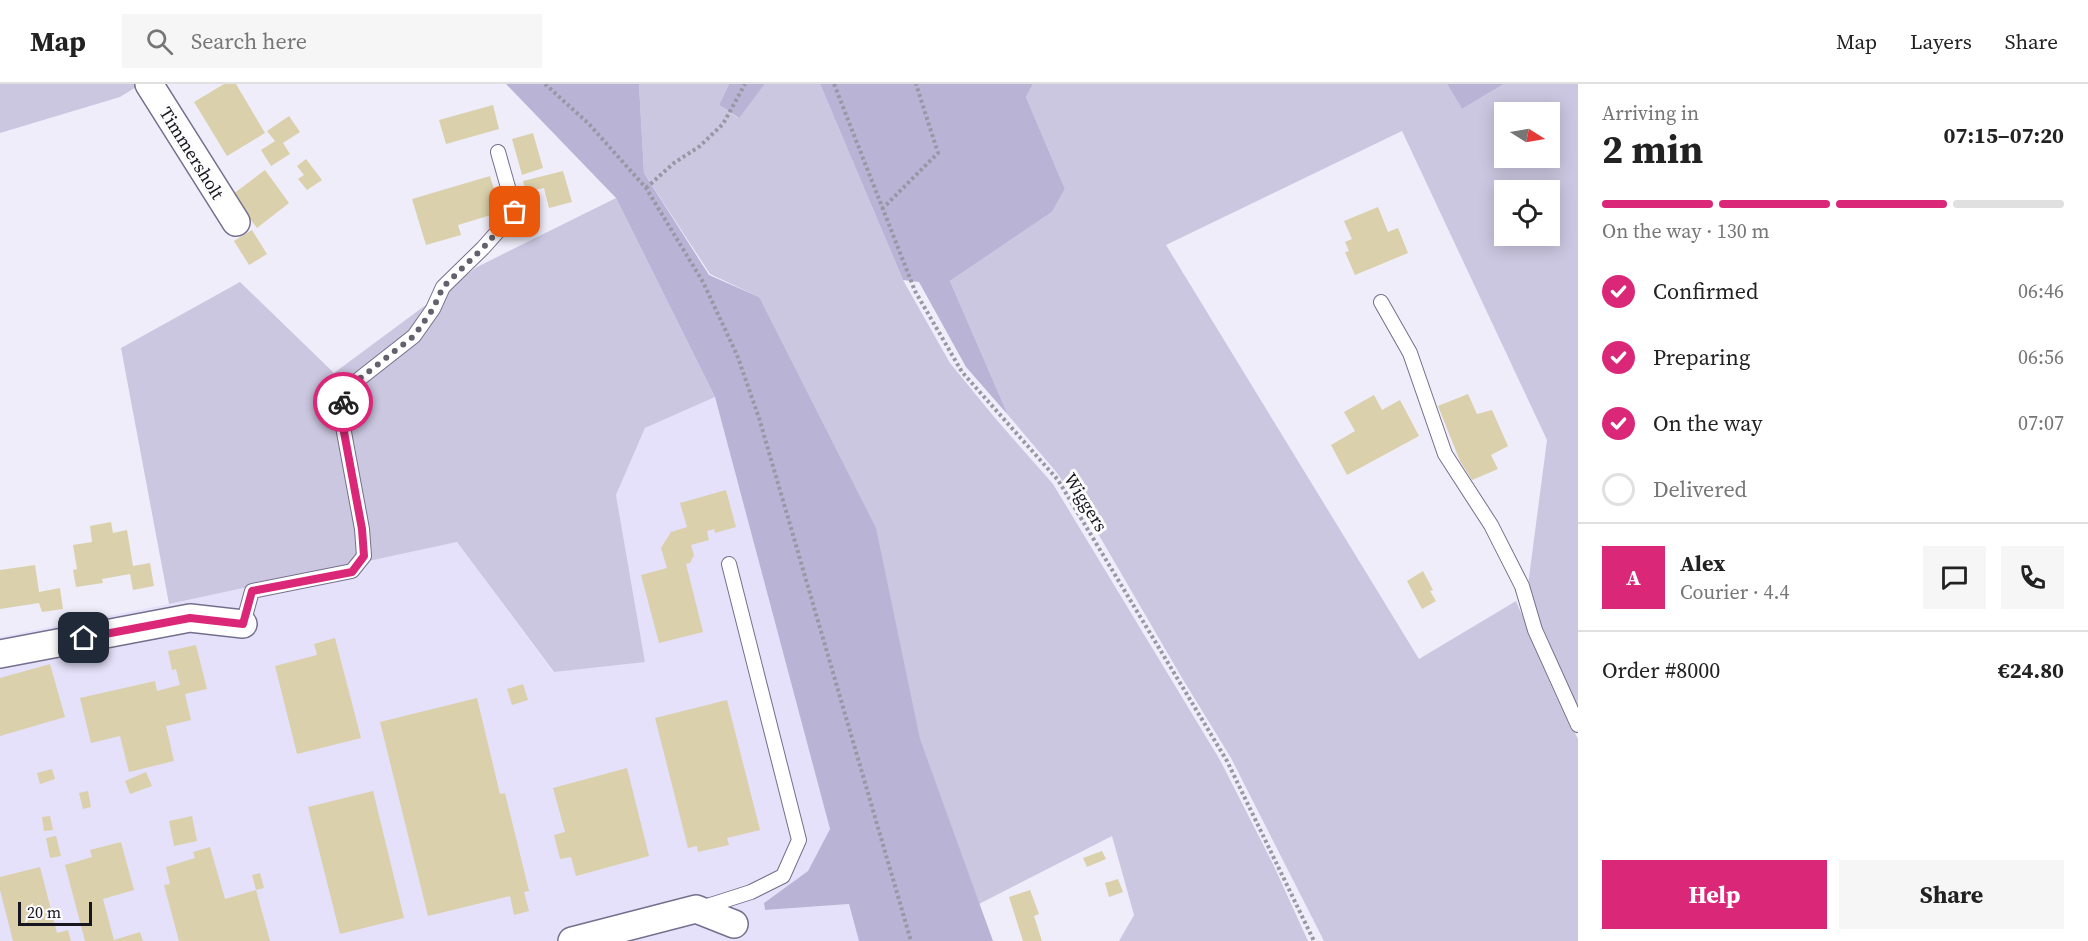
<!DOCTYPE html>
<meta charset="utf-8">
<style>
body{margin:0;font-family:"Source Serif 4",serif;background:#f6f6f6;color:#222;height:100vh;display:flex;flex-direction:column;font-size:22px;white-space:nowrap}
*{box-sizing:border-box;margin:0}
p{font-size:20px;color:#767676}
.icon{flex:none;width:33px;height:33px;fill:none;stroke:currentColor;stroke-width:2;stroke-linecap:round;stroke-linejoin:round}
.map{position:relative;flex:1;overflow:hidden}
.drawer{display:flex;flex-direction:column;background:#fff;width:510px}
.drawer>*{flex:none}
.needle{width:39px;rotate:101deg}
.fabs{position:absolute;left:1494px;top:18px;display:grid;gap:12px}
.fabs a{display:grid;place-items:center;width:66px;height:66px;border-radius:0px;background:#fff;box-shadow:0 3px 15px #0003;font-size:30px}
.scale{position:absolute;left:18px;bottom:15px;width:74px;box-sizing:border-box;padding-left:6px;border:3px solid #171520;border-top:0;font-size:16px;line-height:21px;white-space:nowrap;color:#171520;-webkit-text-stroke:4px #fcfcfc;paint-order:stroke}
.pin{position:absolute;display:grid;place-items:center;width:51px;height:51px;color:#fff;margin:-26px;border-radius:12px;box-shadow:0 3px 9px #0006}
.courier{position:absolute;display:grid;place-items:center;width:60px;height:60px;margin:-30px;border:4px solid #db2777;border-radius:50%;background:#fff;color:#222;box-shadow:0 2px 8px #0007}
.overview em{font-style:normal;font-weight:700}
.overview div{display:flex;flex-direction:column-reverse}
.overview{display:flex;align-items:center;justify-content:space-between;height:102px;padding:0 24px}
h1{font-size:39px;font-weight:700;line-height:45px}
.bar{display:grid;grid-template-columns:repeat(4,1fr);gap:9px 6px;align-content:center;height:72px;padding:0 24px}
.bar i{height:8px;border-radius:4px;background:#e0e0e0}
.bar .active{background:#db2777}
.bar p{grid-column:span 4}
.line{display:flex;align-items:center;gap:15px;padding:0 24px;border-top:2px solid #e0e0e0}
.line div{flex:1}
.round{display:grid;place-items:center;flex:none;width:63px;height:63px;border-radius:0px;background:#f6f6f6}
ol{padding:0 24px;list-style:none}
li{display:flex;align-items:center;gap:18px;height:66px}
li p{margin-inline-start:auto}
li .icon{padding:6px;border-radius:50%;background:#db2777;color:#fff;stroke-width:4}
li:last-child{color:#767676}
li i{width:33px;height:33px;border:3px solid #e0e0e0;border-radius:50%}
.button{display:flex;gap:12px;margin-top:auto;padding:12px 24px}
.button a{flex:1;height:69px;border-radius:0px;background:#db2777;color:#fff;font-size:24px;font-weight:700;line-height:69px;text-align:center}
.button a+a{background:#f6f6f6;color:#222}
header{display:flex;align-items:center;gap:36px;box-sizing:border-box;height:84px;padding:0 30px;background:#fff;border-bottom:2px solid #e0e0e0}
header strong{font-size:28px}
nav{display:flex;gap:33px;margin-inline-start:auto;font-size:21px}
.search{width:420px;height:54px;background:#f6f6f6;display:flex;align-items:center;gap:15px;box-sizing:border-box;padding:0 21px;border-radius:0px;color:#767676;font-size:22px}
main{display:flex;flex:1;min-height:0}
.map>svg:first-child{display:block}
.built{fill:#e5e1fa}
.green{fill:#cbc7e1;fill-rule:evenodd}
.forest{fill:#b9b3d6}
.building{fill:#dad0ab}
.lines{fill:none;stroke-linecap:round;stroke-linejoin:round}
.lane-casing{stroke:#746f8c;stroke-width:16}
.street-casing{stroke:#746f8c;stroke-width:30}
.path{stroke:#9997a3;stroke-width:4;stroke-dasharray:3 3;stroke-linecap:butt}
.lane{stroke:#fff;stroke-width:14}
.street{stroke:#fff;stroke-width:27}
.done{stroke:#63616c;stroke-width:6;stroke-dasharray:0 10.8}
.route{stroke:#db2777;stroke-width:8}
.labels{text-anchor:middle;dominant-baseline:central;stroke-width:6;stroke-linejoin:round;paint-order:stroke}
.street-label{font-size:18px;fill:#171520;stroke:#fcfcfc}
</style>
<header>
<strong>Map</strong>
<div class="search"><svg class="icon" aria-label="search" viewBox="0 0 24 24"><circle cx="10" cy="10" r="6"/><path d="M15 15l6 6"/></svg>Search here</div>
<nav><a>Map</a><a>Layers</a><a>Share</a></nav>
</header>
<main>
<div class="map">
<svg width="1578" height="857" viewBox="0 0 1578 857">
<rect width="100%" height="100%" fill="#efedfa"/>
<path class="built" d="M715,313L830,745L808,787L764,819L765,826L849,820L859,857H0V553L169,520L457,458L553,588L645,577L616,411L645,344Z"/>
<path class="green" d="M0,0H141L120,13L0,49Z
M639,0H729L719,21L738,34L765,0H820L903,196L950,279L995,334L1053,400L1220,676L1273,780L1308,857H1119L1134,831L1112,752L979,820L759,213L710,190L644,89Z
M1033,0H1447L1462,25L1504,0H1578V629L1539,542L1528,501L1547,356L1402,47L1166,161L1419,575L1516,517L1554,605L1578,655V857H1324L1231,674L1182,594L1093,441L1057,389L1008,331L950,197L1052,128L1065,105L1026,13ZM1504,28H1550V74H1504ZM1504,106H1550V152H1504Z
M616,114L715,313L645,344L616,411L645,578L554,588L457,458L169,520L121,264L240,198L334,289L477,183Z"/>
<path class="forest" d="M506,0H639L644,89L709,191L759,213L876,444L920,655L993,857H859L849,820L765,826L764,819L808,787L830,745L715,313L616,114Z
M729,0H765L739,34L719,21Z
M820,0H1033L1026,13L1065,105L1052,128L950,197L1008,331L966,283L919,198L903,196Z
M1447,0H1504L1462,25Z"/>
<path class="building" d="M224,0H236L265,49L227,72L194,18Z
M493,21L499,45L446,60L439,36Z
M289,32L300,48L283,59L290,70L271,82L261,66L275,57L267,47Z
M533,49L543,84L522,91L512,55Z
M306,75L322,96L307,106L298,95L304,91L297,82Z
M265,86L289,119L257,144L232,111Z
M563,87L572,118L549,124L544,104L526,108L523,97Z
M490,92L501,128L458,141L461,151L426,161L412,115Z
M1378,123L1388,148L1398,144L1408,169L1355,191L1345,168L1349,167L1345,158L1352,155L1344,137Z
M252,146L267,170L249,181L234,157Z
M1468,310L1477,330L1492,326L1508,362L1491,371L1498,385L1472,396L1460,377L1438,322Z
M1374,311L1382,326L1400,316L1419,352L1347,391L1331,361L1355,347L1344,328Z
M726,406L736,443L715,449L714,445L707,447L709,456L691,461L694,471L690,479L686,480L703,548L659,559L641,491L667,484L661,464L671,448L687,443L680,419Z
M111,438L113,449L127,446L133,482L150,479L154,502L133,506L130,490L102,495L103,499L76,503L73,486L77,485L73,461L92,458L90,442Z
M35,481L39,508L60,504L63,525L42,528L39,519L0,525V486Z
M1423,487L1433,506L1430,507L1436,517L1422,525L1407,497Z
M335,554L361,654L297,670L275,582L317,571L314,560Z
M196,561L207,605L185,610L191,636L166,642L174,677L129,688L120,652L91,659L80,614L155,597L157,607L180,601L176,585L172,586L168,567Z
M50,580L65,633L0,652V594Z
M523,600L528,616L512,621L507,605Z
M477,614L500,710L505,709L529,807L524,808L529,827L514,831L510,812L428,832L380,638Z
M727,616L760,746L727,754L729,761L698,768L697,762L688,764L655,634Z
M627,684L649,772L576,792L571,773L560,775L554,751L565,748L553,704Z
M52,685L55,695L40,700L37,689Z
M146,688L152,702L130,710L125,697Z
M88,707L91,723L83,725L79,709Z
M373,707L404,834L340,850L308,723Z
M50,732L53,746L44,747L42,733Z
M192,732L197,757L174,762L169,737Z
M56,752L61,772L50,774L46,754Z
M121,758L134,806L103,815L114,856L140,848L143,857H85L65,781L92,773L90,766Z
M210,763L225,815L256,806L252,791L260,789L264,804L256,806L270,857H179L164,801L170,800L166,783L195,774L193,768Z
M1102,767L1106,775L1087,783L1083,774Z
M40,783L57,849L68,846L71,857H13L0,806V793Z
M1118,795L1123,808L1109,813L1105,799Z
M1030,806L1039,830L1034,832L1042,857H1023L1009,813Z"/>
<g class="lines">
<defs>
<path id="lane" d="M1381,218L1410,269L1445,370L1491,441L1522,502L1535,546L1578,641
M243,540L252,507L352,487L364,472L362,445L341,332L344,307L414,252L433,225L443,203L483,164L515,128L498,68
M701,824L751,808L783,792L799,756L729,480"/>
<path id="street" d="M149,0L236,138
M0,570L190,534L243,540
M572,857L696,825L734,840"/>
</defs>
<use href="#lane" class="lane-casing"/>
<use href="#street" class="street-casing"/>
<path class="path" d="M545,0L589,40L646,104L703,198L737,271L759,334L911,857
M834,0L915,207L962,288L1058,396L1227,677L1314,857
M646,104L674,79L700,62L723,40L745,0
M882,125L938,69L916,0"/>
<use href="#lane" class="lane"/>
<use href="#street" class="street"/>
</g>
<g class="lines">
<path class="done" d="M343,318L344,307L414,252L433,225L443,203L483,164L515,128"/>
<path class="route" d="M84,554L190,534L243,540L252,507L352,488L364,472L362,445L341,332L343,318"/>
</g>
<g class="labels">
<g class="street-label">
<text transform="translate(192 69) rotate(58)">Timmersholt</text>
<text transform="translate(1086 418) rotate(58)">Wiggers</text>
</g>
</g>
</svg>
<div class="fabs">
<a><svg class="needle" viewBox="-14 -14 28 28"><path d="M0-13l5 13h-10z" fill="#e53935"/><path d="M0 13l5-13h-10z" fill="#767676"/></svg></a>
<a><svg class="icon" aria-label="locate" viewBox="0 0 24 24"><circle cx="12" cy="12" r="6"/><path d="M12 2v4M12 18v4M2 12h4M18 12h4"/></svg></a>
</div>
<div class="scale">20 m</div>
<div class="pin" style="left:515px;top:128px;background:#ea580c"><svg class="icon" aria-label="bag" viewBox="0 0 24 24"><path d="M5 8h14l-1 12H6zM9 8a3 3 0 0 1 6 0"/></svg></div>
<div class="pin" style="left:84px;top:554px;background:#1f2937"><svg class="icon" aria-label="home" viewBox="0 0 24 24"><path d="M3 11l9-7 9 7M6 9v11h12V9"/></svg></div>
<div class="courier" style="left:343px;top:318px"><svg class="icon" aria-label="bike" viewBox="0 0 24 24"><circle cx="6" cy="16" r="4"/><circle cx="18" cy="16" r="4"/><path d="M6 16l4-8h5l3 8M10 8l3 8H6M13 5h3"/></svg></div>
</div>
<section class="drawer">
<div class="overview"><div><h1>2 min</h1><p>Arriving in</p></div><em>07:15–07:20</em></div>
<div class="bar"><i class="active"></i><i class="active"></i><i class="active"></i><i></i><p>On the way · 130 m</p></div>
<ol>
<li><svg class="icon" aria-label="check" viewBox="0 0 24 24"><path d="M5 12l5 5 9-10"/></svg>Confirmed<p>06:46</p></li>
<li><svg class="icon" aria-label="check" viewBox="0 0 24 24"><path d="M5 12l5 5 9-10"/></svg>Preparing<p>06:56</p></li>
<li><svg class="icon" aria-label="check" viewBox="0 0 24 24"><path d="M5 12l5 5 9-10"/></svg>On the way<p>07:07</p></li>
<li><i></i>Delivered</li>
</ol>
<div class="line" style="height:108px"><b class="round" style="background:#db2777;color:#fff">A</b><div><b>Alex</b><p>Courier · 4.4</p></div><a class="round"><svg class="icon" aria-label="chat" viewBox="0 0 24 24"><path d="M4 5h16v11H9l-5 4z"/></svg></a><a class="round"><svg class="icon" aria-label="phone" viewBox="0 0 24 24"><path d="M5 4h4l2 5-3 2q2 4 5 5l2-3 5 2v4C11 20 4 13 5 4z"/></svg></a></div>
<div class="line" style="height:78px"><div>Order #8000</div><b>€24.80</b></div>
<div class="button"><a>Help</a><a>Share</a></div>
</section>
</main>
